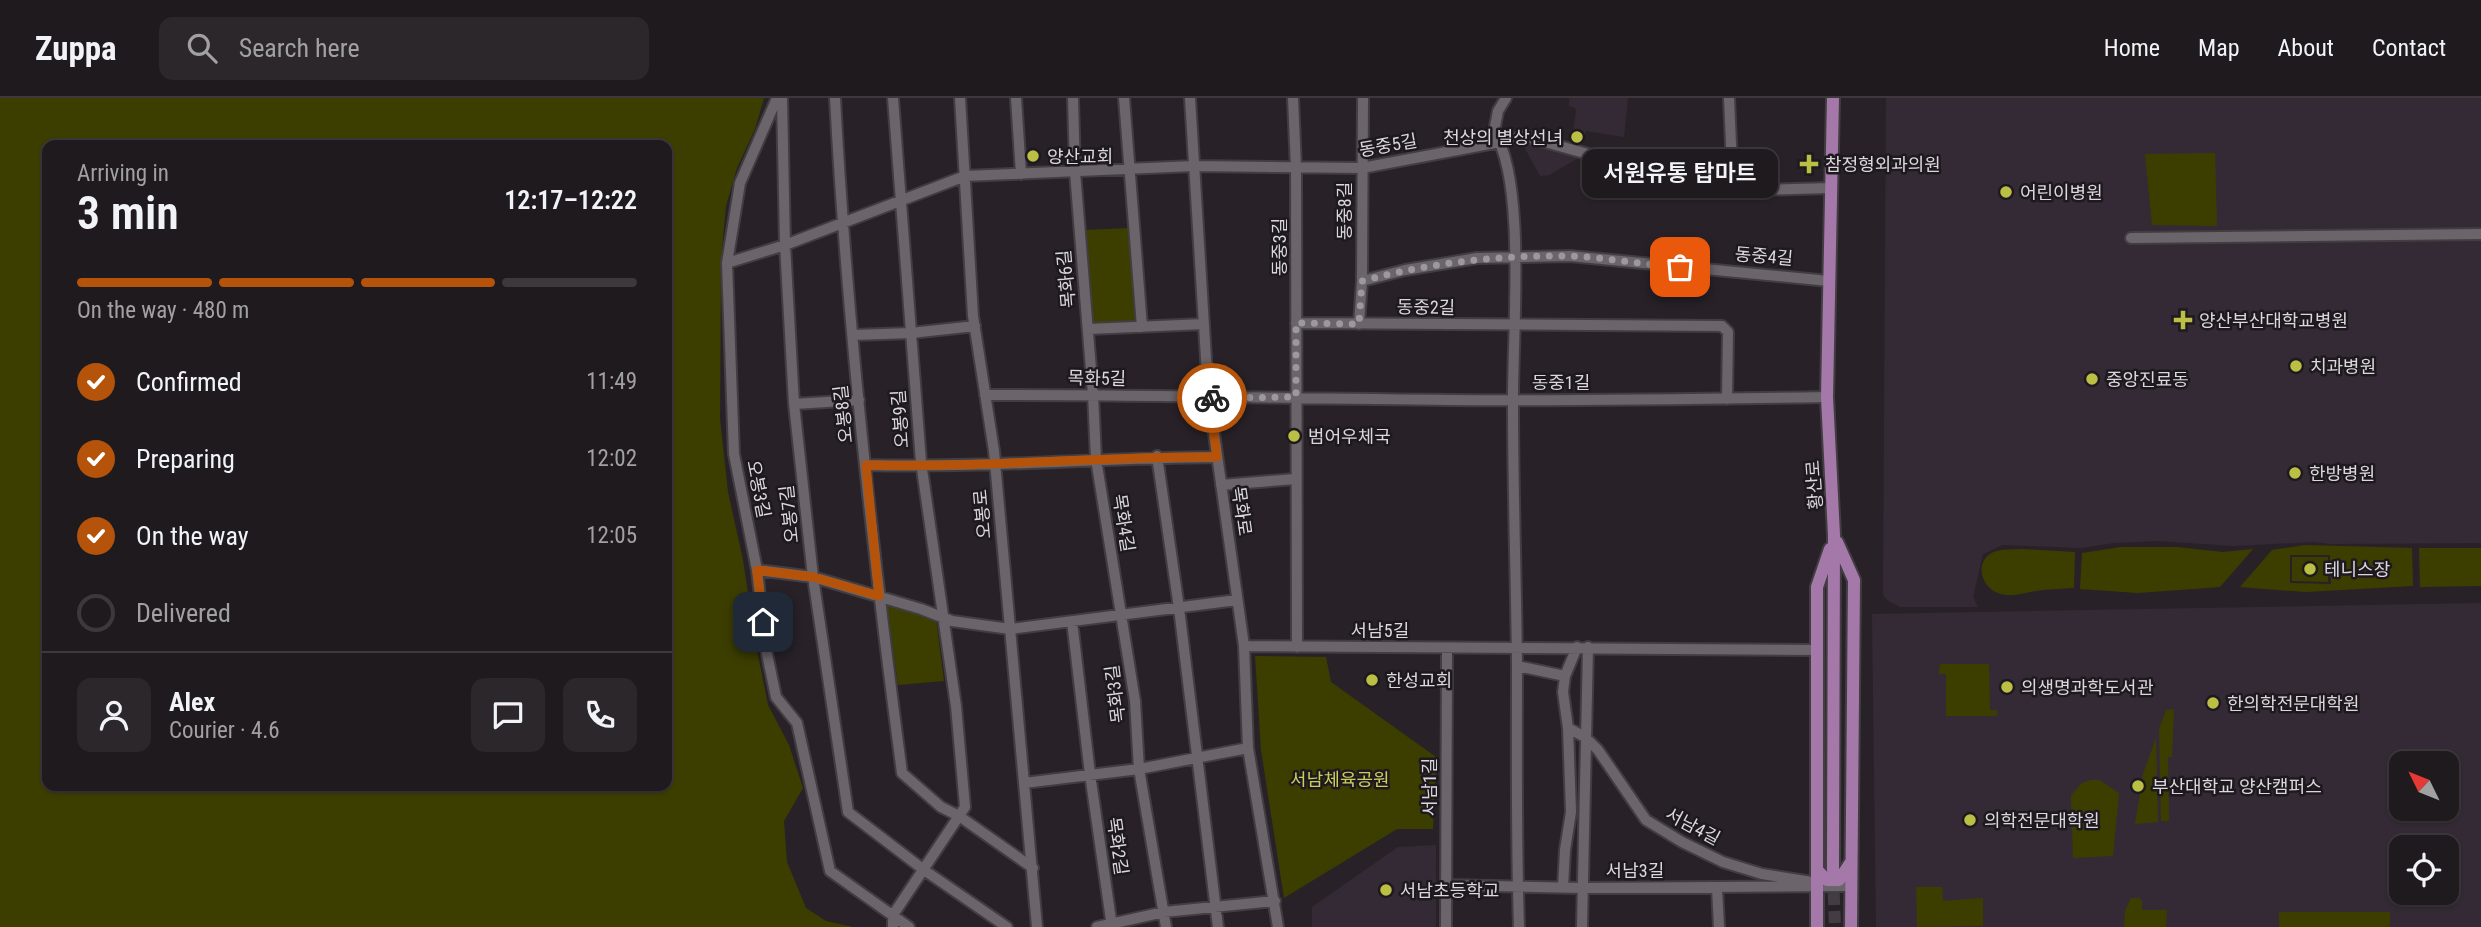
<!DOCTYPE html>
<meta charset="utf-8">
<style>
body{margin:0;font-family:"Roboto Condensed","Noto Sans KR",sans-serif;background:#2b272b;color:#f1f3f6;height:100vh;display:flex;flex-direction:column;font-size:26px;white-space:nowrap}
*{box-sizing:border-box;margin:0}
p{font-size:23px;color:#a1a1a4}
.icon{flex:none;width:38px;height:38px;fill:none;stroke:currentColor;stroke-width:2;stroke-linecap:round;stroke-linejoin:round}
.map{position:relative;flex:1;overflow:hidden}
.sheet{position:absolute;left:42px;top:42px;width:630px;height:651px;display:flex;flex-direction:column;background:#1e1a1e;border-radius:14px;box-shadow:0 2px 5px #0004,0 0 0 2px #3c383c}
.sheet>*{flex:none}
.needle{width:46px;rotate:313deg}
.buttons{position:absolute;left:2389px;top:653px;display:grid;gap:14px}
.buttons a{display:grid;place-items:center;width:70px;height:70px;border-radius:14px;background:#1e1a1e;box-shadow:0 2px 5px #0004,0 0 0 2px #3c383c;font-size:35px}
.pin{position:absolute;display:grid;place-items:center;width:60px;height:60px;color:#fff;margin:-30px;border-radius:14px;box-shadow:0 4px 10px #0006}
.courier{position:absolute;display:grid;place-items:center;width:70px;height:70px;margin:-35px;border:5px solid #b45309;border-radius:50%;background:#fff;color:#222;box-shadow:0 2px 9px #0007}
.bubble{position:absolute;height:49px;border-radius:14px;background:#1e1a1e;box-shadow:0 2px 5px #0004,0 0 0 2px #3c383c;font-size:23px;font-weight:600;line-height:49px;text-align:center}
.head em{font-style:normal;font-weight:600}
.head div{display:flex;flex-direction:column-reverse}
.head{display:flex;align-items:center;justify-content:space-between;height:119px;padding:0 35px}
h1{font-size:46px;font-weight:600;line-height:52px}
.bar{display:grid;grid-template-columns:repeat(4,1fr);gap:10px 7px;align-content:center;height:84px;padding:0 35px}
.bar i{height:9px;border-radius:5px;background:#3c383c}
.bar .current{background:#b45309}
.bar p{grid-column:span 4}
.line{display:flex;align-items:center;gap:18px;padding:0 35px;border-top:2px solid #3c383c}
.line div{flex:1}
.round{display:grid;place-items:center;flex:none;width:74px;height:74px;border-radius:14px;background:#2b272b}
ol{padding:0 35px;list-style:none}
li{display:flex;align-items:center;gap:21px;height:77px}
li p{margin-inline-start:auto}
li .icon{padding:7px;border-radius:50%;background:#b45309;color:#fff;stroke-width:4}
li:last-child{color:#a1a1a4}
li i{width:38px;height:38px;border:4px solid #3c383c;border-radius:50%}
header{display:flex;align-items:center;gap:42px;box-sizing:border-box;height:98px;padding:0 35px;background:#1e1a1e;border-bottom:2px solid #3c383c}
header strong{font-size:33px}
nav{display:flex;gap:38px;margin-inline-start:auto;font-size:24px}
.search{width:490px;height:63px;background:#2b272b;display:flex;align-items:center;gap:18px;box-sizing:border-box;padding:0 24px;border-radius:14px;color:#a1a1a4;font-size:26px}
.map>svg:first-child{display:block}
.built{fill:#342a35;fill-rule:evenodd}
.green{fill:#3c3e00;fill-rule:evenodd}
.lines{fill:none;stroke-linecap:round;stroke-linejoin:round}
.major-tunnel{stroke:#433d43;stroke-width:12;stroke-dasharray:12 6;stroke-linecap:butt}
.minor-casing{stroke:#413d41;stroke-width:14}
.major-casing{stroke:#413d41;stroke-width:16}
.minor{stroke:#6b646b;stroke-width:10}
.major{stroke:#a478a9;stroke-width:12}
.done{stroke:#9c989c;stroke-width:7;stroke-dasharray:0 12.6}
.route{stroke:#b45309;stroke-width:9}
.poi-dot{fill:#bbc044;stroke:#1e191f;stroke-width:2.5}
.labels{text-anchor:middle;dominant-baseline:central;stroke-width:5;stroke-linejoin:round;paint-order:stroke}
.poi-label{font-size:18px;fill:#dbd7db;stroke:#1e191f;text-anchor:start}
.street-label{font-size:18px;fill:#dbd7db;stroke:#1e191f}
.park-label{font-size:18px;fill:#cacf5c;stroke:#1e191f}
</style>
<header>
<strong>Zuppa</strong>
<div class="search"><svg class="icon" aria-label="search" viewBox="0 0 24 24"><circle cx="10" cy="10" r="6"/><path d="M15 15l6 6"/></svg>Search here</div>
<nav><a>Home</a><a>Map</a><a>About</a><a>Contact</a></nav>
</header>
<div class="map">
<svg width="2481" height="829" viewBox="0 0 2481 829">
<rect width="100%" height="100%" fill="#282228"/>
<path class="built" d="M1569,0H1628L1624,39L1586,33L1584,42H1580L1581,37L1573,33L1576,13L1575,10L1569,8Z
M1886,0H2481V445L2330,446L2314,444L2233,448L2159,443L2114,445L2081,450L2003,447L1983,456L1973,499L1978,509H1900L1887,502L1883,497Z
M1523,42L1580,59L1549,77L1540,78L1522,45Z
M2481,505V829H1876L1872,516ZM2401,665H2446V710H2401ZM2401,749H2446V794H2401Z
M1436,747V829H1312V809L1398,749Z"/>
<path class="green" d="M0,0H764L755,31L737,70L726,108L721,162L720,321L728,394L743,462L755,542L768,607L789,647L803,690L784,723L787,764L806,810L826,823L853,829H0ZM47,47H667V688H47Z
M2215,55L2217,128L2152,127L2145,56Z
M1130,130L1137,225L1091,227L1084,132Z
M2305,447L2412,450L2413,488L2306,494L2240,489L2272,452ZM2290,457H2330L2331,486L2290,485Z
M2121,449H2176L2223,454L2253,451L2220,489L2138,495L2080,491L2082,455Z
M2419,450H2481V488L2420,489Z
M2022,451L2075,454L2074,490C2061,491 2048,491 2036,493C2023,495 2011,500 1998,495C1982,490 1975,466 1990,456C1999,450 2012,452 2022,451Z
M2292,459H2328V484L2292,483Z
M887,507L936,521L944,583L898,587Z
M1255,558L1326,559L1331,584L1436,659L1433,731H1397L1284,800L1261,652Z
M1940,566H1989L1990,612H1997V618H1946V576H1939Z
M2174,611L2172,659H2168L2169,723H2161L2159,631L2166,612Z
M2156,640L2158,724L2135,726L2143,676Z
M2091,682H2099L2119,695L2113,758L2073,760L2071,697L2082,685Z
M1916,789H1942L1943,803L1983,800V828L1917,829Z
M2131,800H2139L2142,803V812H2167L2166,829H2124L2125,813Z
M2279,814H2390V829H2279Z"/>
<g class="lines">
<path class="major-tunnel" d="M1833,777L1835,829"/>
<defs>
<path id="minor" d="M777,0L740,85L727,165L734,356L757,472L766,551L776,599L797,625L830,773L909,829
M782,0L785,147L794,306L813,479L848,714L924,772L1007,829
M835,0C847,226 872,451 902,675L941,709L959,718L1033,770
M960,0L973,218L994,353L1037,829
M1016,0L1021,76
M1073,0L1075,74L1093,296L1096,361L1135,603L1139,671L1166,829
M1124,0L1142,229
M1190,0L1208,293L1244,548L1248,650L1278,829
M1293,0L1296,70L1297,549
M1506,0L1498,13L1494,34C1527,83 1512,243 1513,306C1513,392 1516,478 1517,565C1517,653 1516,741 1519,829
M1729,0L1733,92
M2131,140L2481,136
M727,165L785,147L965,78L1194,68L1362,70L1500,44L1524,38L1719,93L1830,90
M1362,183L1405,172L1477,160L1570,158L1829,183
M1296,225L1722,228L1728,234L1727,301
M1359,226L1362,183L1363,0
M1088,231L1204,226
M853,237L911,235L975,228
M985,297C1141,296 1296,301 1451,302C1577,303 1702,301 1827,299
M794,306L859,302
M1157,358L1179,510L1218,829
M866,367C983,370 1100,360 1217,359
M1221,387L1295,381
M757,472L813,479L921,511L952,523L1010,531L1237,502
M1072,523L1090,676L1112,829
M1244,548L1817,552
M1517,568L1565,578
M1568,630L1585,639L1598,652L1646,722L1682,744L1723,764L1762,776L1818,785
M1024,685L1139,671L1248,650
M1446,787L1582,790L1851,788
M1563,789L1565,752L1571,714L1568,630L1563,594L1565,578L1577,549
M1717,790L1719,829
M893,829V817L965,709L956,608L921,364L893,0
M1097,829L1164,814L1275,803
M1446,829L1447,550
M1582,829L1588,549"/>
<path id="major" d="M1833,0L1827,299L1834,437L1833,772
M1837,444L1854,482L1851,829
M1817,772L1827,782H1839L1851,764
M1817,829V489L1830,451"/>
</defs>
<use href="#minor" class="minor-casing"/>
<use href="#major" class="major-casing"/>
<use href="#minor" class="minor"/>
<use href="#major" class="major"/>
</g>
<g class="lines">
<path class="done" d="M1212,300L1296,299V225L1359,226L1362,183C1430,165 1497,157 1568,158C1605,159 1643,167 1680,169"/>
<path class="route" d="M763,524L757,472L813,479L879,498L866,367C983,370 1100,358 1217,359L1209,300H1212"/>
</g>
<g class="poi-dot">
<circle cx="1577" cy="39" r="7"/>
<circle cx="1033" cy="58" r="7"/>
<path d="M1805.5 55.5h7v7h7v7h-7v7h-7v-7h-7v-7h7z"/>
<circle cx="2006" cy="94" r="7"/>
<path d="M2179.5 211.5h7v7h7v7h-7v7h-7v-7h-7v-7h7z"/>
<circle cx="2296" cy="268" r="7"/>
<circle cx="2092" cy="281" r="7"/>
<circle cx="1294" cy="338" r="7"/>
<circle cx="2295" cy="375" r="7"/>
<circle cx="2310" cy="471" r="7"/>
<circle cx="1372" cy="582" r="7"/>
<circle cx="2007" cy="589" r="7"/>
<circle cx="2213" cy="605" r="7"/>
<circle cx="2138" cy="688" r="7"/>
<circle cx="1970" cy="722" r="7"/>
<circle cx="1386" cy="792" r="7"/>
</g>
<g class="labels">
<g class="poi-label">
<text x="1563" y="39" text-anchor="end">천상의 별상선녀</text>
<text x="1047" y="58">양산교회</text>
<text x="1825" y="66">참정형외과의원</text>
<text x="2020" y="94">어린이병원</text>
<text x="2199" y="222">양산부산대학교병원</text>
<text x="2310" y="268">치과병원</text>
<text x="2106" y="281">중앙진료동</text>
<text x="1308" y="338">범어우체국</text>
<text x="2309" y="375">한방병원</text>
<text x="2324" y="471">테니스장</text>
<text x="1386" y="582">한성교회</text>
<text x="2021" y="589">의생명과학도서관</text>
<text x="2227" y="605">한의학전문대학원</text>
<text x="2152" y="688">부산대학교 양산캠퍼스</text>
<text x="1984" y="722">의학전문대학원</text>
<text x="1400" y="792">서남초등학교</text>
</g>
<g class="street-label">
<text transform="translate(1388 47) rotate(-10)">동중5길</text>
<text transform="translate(1344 113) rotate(-90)">동중8길</text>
<text transform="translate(1279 149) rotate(-90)">동중3길</text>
<text transform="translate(1764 158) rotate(5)">동중4길</text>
<text transform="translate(1066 181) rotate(-95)">목화6길</text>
<text transform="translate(1426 209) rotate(1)">동중2길</text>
<text transform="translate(1097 280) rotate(1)">목화5길</text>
<text x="1561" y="284">동중1길</text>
<text transform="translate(843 316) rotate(-96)">오봉8길</text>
<text transform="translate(900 321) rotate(-94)">오봉9길</text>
<text transform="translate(1814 387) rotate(-94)">황산로</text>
<text transform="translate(759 391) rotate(79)">오봉3길</text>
<text transform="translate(1242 413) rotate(82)">목화로</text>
<text transform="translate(789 416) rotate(-96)">오봉7길</text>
<text transform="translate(982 416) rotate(-95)">오봉로</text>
<text transform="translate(1124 425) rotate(81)">목화4길</text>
<text x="1380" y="532">서남5길</text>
<text transform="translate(1115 596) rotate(-97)">목화3길</text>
<text transform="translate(1429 689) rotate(-90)">서남1길</text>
<text transform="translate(1693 728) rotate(28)">서남4길</text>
<text transform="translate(1118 748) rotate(82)">목화2길</text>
<text x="1635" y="772">서남3길</text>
</g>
<g class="park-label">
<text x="1340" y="681">서남체육공원</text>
</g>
</g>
</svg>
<div class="buttons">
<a><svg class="needle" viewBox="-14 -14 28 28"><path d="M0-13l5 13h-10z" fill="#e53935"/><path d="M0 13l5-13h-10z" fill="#a1a1a4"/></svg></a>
<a><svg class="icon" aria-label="locate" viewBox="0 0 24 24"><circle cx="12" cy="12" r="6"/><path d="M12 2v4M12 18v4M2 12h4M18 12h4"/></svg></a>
</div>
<div class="pin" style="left:1680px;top:169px;background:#ea580c"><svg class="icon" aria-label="bag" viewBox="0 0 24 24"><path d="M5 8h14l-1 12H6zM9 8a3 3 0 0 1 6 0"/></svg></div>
<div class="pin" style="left:763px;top:524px;background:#1f2937"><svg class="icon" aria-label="home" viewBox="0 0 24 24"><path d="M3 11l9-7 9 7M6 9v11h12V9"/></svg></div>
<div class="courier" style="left:1212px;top:300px"><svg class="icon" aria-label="bike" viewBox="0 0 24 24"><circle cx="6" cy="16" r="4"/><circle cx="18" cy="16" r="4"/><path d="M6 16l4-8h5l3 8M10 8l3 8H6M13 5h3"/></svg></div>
<div class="bubble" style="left:1582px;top:51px;width:196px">서원유통 탑마트</div>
<section class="sheet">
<div class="head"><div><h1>3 min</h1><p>Arriving in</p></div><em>12:17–12:22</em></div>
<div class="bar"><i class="current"></i><i class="current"></i><i class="current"></i><i></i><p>On the way · 480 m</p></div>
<ol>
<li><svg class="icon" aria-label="check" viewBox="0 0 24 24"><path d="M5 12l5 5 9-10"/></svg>Confirmed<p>11:49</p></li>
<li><svg class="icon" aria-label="check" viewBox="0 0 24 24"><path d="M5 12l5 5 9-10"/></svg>Preparing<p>12:02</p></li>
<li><svg class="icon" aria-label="check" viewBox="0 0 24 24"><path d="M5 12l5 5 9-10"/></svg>On the way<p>12:05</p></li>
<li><i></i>Delivered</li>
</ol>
<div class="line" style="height:126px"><a class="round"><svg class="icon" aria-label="person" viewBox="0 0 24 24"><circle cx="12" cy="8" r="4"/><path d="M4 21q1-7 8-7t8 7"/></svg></a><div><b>Alex</b><p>Courier · 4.6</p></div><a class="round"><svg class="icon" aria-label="chat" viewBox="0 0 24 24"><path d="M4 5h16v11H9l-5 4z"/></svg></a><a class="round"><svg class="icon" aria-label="phone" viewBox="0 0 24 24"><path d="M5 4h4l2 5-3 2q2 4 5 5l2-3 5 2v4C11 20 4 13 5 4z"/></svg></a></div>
</section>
</div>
